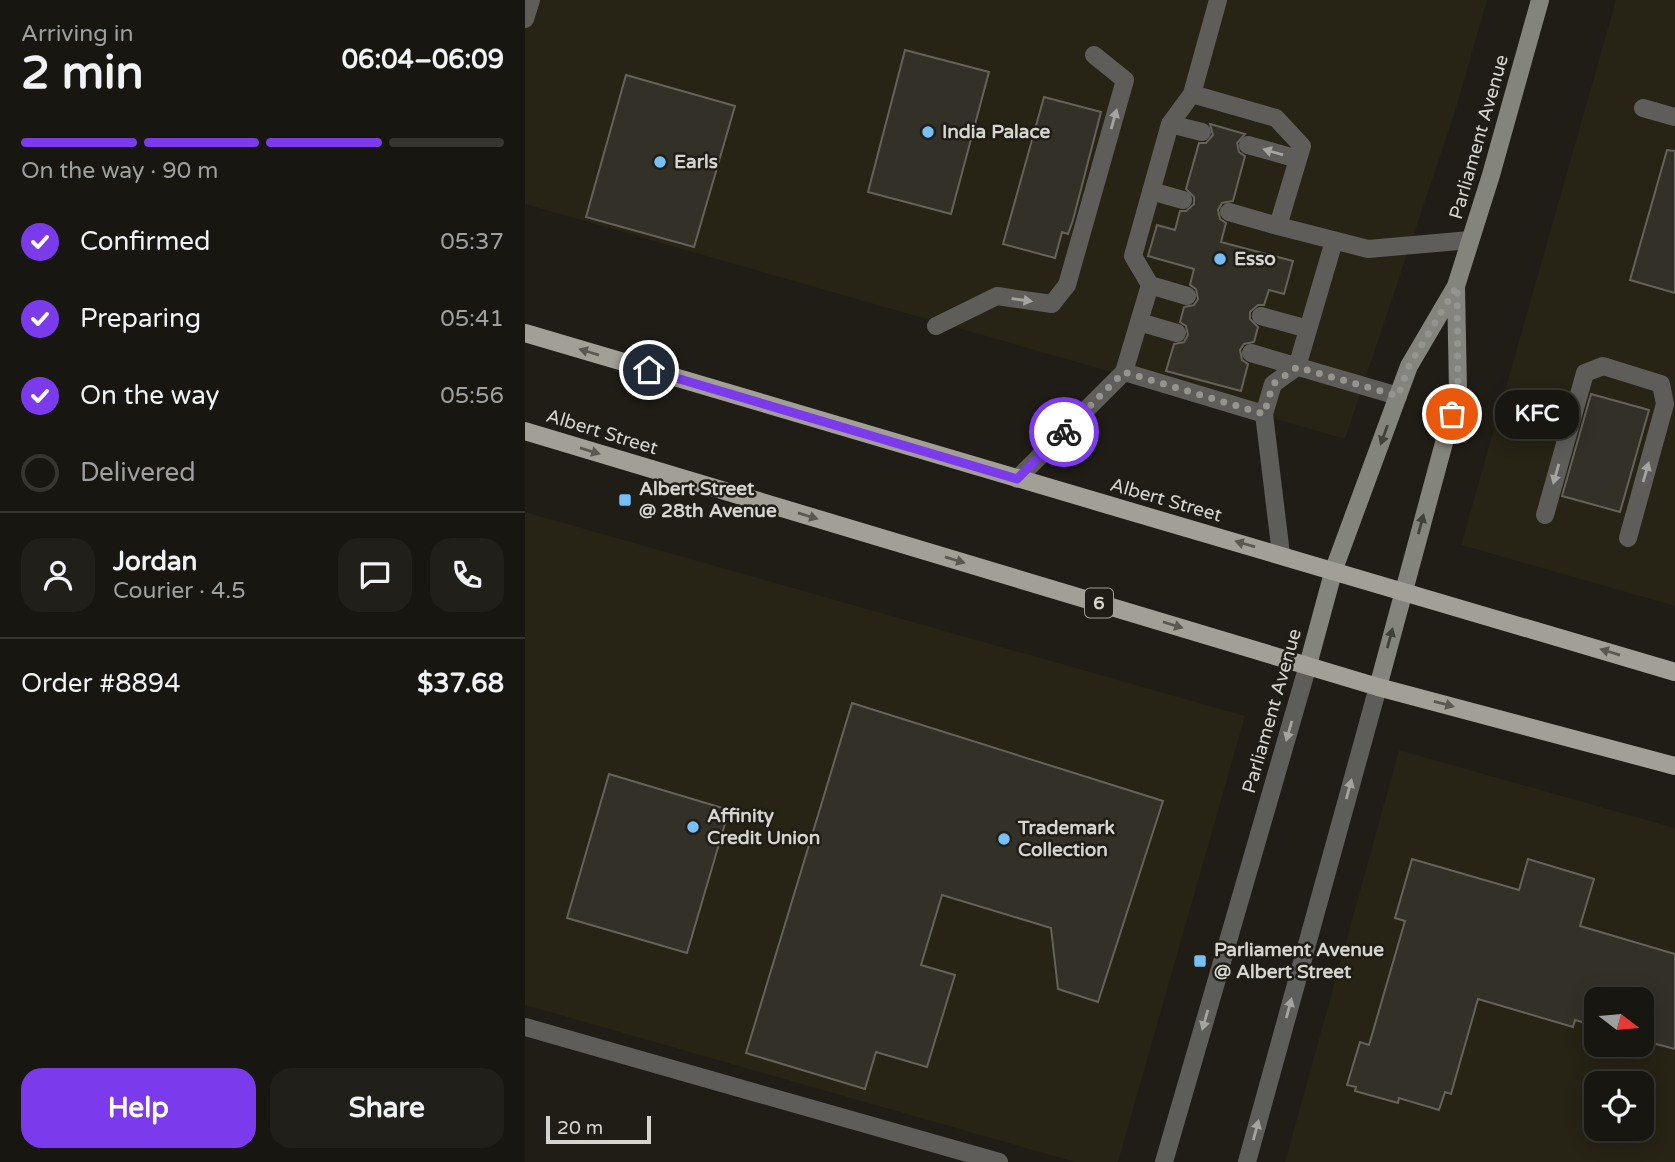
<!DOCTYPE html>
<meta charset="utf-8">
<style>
body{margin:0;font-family:"Varela Round",sans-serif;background:#201f19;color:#f1f3f6;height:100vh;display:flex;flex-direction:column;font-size:26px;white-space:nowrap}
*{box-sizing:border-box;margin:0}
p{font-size:23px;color:#9e9f9f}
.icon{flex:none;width:38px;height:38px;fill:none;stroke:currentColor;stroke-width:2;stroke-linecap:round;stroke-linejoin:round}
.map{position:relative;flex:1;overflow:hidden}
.details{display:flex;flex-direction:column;background:#171610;width:525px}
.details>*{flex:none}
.needle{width:46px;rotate:106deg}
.controls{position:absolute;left:1059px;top:987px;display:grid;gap:14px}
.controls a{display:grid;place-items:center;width:70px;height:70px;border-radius:14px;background:#171610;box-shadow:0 4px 18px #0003,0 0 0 2px #363530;font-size:35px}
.scale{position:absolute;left:21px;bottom:18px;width:105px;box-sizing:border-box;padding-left:7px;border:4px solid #d5d4cf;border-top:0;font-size:19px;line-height:24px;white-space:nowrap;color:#d5d4cf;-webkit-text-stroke:5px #1f1d15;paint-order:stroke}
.pin{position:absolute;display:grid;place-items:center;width:60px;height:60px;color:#fff;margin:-30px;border:4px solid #fff;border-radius:50%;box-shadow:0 2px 7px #0007}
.courier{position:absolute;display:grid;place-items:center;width:70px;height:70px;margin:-35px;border:5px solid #7c3aed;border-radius:50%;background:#fff;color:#222;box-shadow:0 2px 9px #0007}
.bubble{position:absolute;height:49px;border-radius:21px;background:#171610;box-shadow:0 4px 18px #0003,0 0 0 2px #363530;font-size:23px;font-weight:700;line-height:49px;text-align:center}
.head em{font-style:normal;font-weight:700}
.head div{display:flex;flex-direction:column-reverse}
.head{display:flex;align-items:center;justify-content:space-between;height:119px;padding:0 21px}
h1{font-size:46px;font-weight:700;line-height:52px}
.bar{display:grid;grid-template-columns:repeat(4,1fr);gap:10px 7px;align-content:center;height:84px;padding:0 21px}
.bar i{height:9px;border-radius:5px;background:#363530}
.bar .selected{background:#7c3aed}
.bar p{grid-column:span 4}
.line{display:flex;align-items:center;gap:18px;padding:0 21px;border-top:2px solid #363530}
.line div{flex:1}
.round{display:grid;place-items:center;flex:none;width:74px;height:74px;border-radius:21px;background:#201f19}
ol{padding:0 21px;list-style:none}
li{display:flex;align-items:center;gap:21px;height:77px}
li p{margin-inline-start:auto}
li .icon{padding:7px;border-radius:50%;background:#7c3aed;color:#fff;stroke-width:4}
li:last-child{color:#9e9f9f}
li i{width:38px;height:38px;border:4px solid #363530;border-radius:50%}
.button{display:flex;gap:14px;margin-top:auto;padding:14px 21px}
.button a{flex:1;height:80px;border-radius:21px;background:#7c3aed;color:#fff;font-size:28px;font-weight:700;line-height:80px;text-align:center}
.button a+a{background:#201f19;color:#f1f3f6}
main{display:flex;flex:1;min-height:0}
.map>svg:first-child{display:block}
.built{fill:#272315;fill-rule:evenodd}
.building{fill:#333028;stroke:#656259;stroke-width:2}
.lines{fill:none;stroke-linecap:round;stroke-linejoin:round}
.service{stroke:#5f5d5a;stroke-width:18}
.minor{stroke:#5f5d5a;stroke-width:18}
.tertiary{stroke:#5f5d5a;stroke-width:18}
.secondary{stroke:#84837c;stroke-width:18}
.primary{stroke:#a29f97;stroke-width:18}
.oneway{fill:#a6a4a0}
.oneway2{fill:#5a5850}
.oneway3{fill:#424139}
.done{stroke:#95948e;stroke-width:7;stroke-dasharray:0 12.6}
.route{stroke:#7c3aed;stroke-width:9}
.poi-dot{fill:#77bff7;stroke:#1f1d15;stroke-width:2.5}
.labels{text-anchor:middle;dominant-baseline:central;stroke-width:5;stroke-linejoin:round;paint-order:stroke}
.shield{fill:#1f1d15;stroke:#9e9d97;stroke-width:2}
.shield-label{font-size:18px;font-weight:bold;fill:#d5d4cf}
.poi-label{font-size:19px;font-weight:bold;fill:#d5d4cf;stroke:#1f1d15;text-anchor:start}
.street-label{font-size:19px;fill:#d5d4cf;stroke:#1f1d15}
</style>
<main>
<section class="details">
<div class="head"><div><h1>2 min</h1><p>Arriving in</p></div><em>06:04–06:09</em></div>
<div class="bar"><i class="selected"></i><i class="selected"></i><i class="selected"></i><i></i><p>On the way · 90 m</p></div>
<ol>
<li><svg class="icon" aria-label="check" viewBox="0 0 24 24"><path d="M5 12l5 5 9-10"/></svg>Confirmed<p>05:37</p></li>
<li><svg class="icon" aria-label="check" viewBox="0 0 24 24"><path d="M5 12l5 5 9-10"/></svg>Preparing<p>05:41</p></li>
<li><svg class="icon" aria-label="check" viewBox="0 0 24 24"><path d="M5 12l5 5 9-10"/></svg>On the way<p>05:56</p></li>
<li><i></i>Delivered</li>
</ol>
<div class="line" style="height:126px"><a class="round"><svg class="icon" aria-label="person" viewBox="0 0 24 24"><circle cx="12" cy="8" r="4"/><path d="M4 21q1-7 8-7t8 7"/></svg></a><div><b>Jordan</b><p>Courier · 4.5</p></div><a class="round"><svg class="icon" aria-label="chat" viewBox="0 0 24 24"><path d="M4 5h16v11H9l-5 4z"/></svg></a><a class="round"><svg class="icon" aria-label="phone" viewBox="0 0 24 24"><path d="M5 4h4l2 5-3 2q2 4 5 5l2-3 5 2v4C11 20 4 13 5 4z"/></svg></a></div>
<div class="line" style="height:91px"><div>Order #8894</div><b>$37.68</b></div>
<div class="button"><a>Help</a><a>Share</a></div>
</section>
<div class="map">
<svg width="1150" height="1162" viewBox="0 0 1150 1162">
<rect width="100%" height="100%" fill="#1f1d15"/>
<path class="built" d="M0,0H962L930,112L820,439L0,204Z
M1091,0H1150V606L936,545Z
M0,512L720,716L593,1162H550L0,1005Z
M874,750L1150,828V1162H760ZM1071,999H1116V1045H1071ZM1071,1083H1116V1129H1071Z"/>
<path class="building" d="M380,50L464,72L426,214L343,192Z
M101,75L210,106L169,247L61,217Z
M519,97L576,112L548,220L543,234L537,232L530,258L478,244Z
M685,124L720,134L712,143L714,152L720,156L708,201L697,203L693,210L695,219L701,223L696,242L768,261L759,294L744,290L739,305H733L725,312V319L733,327L729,342L719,344L715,350L717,360L723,364L716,391L641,371L649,344L659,342L663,335L661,326L655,322L659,307L669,305L673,299L671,289L665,285L669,269L623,256L632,225L650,230L655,211H661L669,204V197L661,189L674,143H681L688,135Z
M1142,150L1150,151V293L1105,280Z
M1066,394L1124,410L1095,512L1037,496Z
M327,703L638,801L573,1002L533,989L526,928L417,895L396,965L430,975L402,1067L351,1052L340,1089L221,1053Z
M84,774L204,810L162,953L42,918Z
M887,859L994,890L1003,859L1069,879L1055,926L1150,954V1049L1116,1040V999H1071V1026L1050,1020L1048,1027L953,999L926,1094L920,1092L914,1110L874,1098L873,1103L830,1091L831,1087L822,1085L835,1042L844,1045L880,921L870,918Z"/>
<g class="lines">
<path class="service" d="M693,0L667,94L645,124L608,256L625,285L599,372L739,414L756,554
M667,94L751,118L777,146L753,226L843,249L945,240
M1118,108L1150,117
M645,124L677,132
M723,145L773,159
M626,191L658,200
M704,212L753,226
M625,285L662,296
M736,316L783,329
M614,322L652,333
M411,326L472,296L527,304L542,285L600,80L569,55
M726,353L873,396
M739,414L748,384L772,367L809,241
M492,479L599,372
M1020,515L1060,373L1078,366L1136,384L1140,404L1103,538
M0,1027L474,1162"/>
<path class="minor" d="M0,19L6,0"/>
<path class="tertiary" d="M639,1162L783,665
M722,1162L853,687"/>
<path class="secondary" d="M783,665L809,569L884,366L931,286L966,175L1015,0
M853,687L933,391L931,286"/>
<path class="primary" d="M0,333C383,448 767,557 1150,672
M0,431L853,687L1150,766"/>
</g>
<defs><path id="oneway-solid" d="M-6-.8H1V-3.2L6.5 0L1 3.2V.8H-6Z" transform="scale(1.75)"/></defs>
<g class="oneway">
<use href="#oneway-solid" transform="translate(589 119) rotate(-74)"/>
<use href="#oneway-solid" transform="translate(748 152) rotate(-164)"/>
<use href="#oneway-solid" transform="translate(497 300) rotate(8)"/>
<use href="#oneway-solid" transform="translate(1121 472) rotate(-74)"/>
<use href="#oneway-solid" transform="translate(1031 474) rotate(106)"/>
<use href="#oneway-solid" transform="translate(764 731) rotate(106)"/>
<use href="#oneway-solid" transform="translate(824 789) rotate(-75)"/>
<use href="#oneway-solid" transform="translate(764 1008) rotate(-75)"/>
<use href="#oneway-solid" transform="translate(680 1020) rotate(106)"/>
<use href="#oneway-solid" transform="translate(731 1130) rotate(-75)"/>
</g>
<g class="oneway2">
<use href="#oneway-solid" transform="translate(64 352) rotate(-163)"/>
<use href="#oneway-solid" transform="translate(65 451) rotate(17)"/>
<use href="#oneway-solid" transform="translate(283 516) rotate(17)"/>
<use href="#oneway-solid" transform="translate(720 544) rotate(-164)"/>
<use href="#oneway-solid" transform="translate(430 560) rotate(17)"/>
<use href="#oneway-solid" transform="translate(648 625) rotate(17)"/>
<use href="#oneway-solid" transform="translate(1085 652) rotate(-163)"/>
<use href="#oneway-solid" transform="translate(919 704) rotate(15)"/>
</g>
<g class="oneway3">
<use href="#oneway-solid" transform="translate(859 435) rotate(110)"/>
<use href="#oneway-solid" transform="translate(896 524) rotate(-75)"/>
<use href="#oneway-solid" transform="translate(865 638) rotate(-75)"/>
</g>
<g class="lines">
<path class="done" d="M539,432L599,372L739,414L748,384L772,367L873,396L884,366L932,286L933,391L927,414"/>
<path class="route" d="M124,370L492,479L539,432"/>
</g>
<g class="poi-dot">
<circle cx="403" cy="132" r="7"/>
<circle cx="135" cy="162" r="7"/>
<circle cx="695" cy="259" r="7"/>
<rect x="93" y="493" width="14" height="14" rx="3.5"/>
<circle cx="168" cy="827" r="7"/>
<circle cx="479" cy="839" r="7"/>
<rect x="668" y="954" width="14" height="14" rx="3.5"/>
</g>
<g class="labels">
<rect class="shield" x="560" y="588.5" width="28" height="29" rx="5"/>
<g class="shield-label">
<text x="574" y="603">6</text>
</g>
<g class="poi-label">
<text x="417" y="132">India Palace</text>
<text x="149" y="162">Earls</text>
<text x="709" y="259">Esso</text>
<text x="114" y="489">Albert Street<tspan x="114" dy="22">@ 28th Avenue</tspan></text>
<text x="182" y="816">Affinity<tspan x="182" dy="22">Credit Union</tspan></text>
<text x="493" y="828">Trademark<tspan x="493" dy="22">Collection</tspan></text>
<text x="689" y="950">Parliament Avenue<tspan x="689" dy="22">@ Albert Street</tspan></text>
</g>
<g class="street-label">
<text transform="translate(954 137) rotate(-74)">Parliament Avenue</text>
<text transform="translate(77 432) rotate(17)">Albert Street</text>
<text transform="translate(641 500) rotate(16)">Albert Street</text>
<text transform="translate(747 711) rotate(-74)">Parliament Avenue</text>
</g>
</g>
</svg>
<div class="controls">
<a><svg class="needle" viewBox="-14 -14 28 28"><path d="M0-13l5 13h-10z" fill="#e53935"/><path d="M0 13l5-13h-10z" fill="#9e9f9f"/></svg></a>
<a><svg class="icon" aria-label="locate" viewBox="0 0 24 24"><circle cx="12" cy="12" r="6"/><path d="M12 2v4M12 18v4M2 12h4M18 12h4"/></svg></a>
</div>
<div class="scale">20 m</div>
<div class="pin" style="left:927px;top:414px;background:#ea580c"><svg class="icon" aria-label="bag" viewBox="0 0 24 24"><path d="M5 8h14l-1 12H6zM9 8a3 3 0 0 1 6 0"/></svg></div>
<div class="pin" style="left:124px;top:370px;background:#1f2937"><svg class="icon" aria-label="home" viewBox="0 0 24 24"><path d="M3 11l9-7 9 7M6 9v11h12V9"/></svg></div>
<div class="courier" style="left:539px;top:432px"><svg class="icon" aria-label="bike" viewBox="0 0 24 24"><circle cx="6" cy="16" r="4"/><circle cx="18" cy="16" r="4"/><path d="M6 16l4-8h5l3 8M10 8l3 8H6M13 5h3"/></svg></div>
<div class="bubble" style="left:970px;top:390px;width:84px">KFC</div>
</div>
</main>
